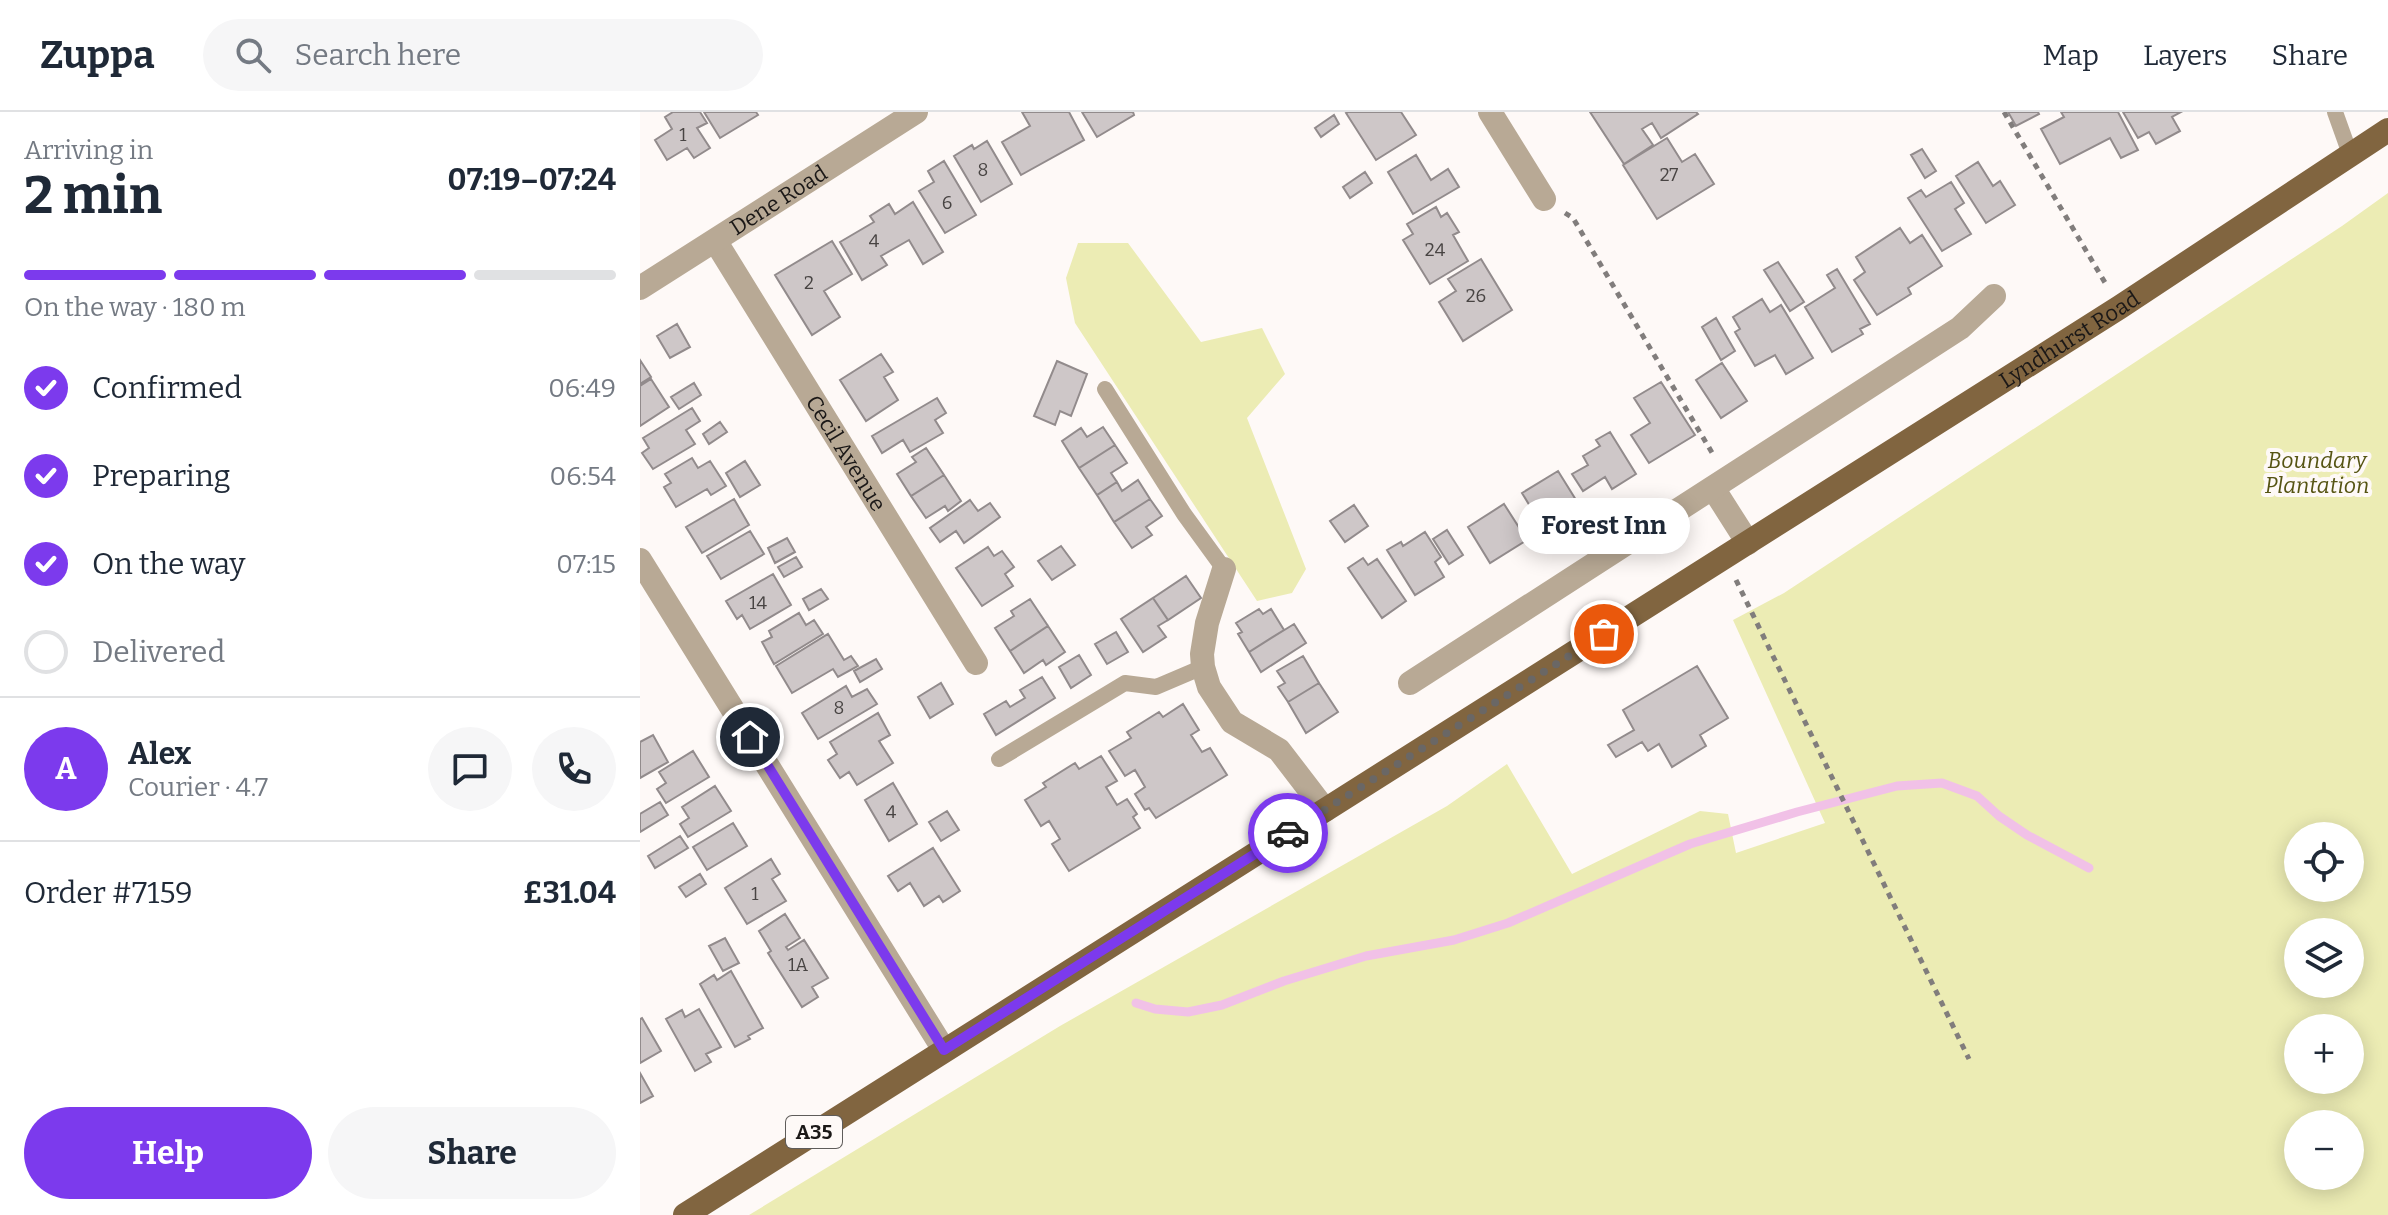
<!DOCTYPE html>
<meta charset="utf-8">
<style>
body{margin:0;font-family:Bitter,serif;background:#f6f6f7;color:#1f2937;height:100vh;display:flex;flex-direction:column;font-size:30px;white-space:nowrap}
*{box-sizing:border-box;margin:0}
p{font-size:26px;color:#747a83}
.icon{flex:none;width:44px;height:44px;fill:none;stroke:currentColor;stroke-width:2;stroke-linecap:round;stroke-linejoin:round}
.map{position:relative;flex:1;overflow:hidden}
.panel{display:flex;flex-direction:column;background:#fff;width:640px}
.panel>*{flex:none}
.buttons{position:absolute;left:1644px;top:710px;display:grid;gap:16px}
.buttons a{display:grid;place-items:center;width:80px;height:80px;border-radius:50%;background:#fff;box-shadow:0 4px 20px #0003;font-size:40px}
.pin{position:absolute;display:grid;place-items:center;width:68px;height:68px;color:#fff;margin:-34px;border:4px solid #fff;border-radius:50%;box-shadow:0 2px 8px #0007}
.courier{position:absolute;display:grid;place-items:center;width:80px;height:80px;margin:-40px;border:6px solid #7c3aed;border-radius:50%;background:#fff;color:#222;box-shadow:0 2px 10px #0007}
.bubble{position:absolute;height:56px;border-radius:28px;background:#fff;box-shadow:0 4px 20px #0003;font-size:26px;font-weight:700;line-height:56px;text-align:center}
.summary em{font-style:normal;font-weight:700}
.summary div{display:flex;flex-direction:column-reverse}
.summary{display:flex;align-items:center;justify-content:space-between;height:136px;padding:0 24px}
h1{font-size:52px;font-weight:700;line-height:60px}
.bar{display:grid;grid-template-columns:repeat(4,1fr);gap:12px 8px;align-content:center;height:96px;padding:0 24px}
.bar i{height:10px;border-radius:6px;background:#e0e1e3}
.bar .selected{background:#7c3aed}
.bar p{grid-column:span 4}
.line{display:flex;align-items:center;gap:20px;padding:0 24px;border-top:2px solid #e0e1e3}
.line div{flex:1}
.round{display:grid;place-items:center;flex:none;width:84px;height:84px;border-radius:42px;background:#f6f6f7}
ol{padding:0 24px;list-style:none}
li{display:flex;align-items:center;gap:24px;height:88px}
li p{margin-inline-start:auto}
li .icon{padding:8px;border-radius:50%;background:#7c3aed;color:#fff;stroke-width:4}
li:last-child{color:#747a83}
li i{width:44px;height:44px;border:4px solid #e0e1e3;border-radius:50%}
.button{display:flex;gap:16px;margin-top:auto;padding:16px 24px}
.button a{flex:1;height:92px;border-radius:48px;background:#7c3aed;color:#fff;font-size:32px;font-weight:700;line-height:92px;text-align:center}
.button a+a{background:#f6f6f7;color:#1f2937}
header{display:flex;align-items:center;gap:48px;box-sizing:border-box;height:112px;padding:0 40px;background:#fff;border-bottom:2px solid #e0e1e3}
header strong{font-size:38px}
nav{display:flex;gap:44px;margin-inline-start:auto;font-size:28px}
.search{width:560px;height:72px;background:#f6f6f7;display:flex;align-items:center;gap:20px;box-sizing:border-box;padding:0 28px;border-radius:44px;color:#747a83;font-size:30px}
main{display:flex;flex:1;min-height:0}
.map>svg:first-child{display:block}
.green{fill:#ececb4;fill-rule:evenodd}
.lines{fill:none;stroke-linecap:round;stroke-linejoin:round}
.stream{stroke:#f1c1e7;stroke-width:9}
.building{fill:#cec7c8;stroke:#928b8c;stroke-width:2}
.path{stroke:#817d7c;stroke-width:5;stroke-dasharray:6 6;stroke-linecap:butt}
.service{stroke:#b8a995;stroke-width:16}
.minor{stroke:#b8a995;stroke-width:24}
.primary{stroke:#816540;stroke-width:24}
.done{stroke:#6a6765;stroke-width:8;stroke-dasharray:0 14.4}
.route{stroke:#7c3aed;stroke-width:10}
.labels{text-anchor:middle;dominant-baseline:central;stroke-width:8;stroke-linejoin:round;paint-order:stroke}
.number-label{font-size:18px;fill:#484443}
.shield{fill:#fef9f7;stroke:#5f5c5a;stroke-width:2}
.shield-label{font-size:20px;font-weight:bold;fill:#1b1817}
.street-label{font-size:22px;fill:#1b1817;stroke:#fef9f7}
.park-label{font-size:22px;font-style:italic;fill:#565413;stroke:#fef9f7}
</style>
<header>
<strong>Zuppa</strong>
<div class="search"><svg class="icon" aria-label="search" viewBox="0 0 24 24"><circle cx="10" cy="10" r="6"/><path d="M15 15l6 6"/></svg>Search here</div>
<nav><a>Map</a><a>Layers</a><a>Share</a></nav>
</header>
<main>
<section class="panel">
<div class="summary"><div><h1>2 min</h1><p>Arriving in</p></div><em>07:19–07:24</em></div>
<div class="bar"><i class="selected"></i><i class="selected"></i><i class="selected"></i><i></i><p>On the way · 180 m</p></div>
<ol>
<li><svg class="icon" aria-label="check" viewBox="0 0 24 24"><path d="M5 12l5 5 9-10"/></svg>Confirmed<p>06:49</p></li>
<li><svg class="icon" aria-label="check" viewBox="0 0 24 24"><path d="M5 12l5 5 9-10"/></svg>Preparing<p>06:54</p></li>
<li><svg class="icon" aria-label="check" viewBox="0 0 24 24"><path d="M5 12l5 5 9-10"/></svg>On the way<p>07:15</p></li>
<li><i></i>Delivered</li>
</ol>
<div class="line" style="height:144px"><b class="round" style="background:#7c3aed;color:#fff">A</b><div><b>Alex</b><p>Courier · 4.7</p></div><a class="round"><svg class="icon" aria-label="chat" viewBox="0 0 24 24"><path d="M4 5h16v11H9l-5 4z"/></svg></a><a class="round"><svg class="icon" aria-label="phone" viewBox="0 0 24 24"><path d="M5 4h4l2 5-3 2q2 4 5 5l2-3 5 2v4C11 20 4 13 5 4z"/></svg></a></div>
<div class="line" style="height:104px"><div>Order #7159</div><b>£31.04</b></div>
<div class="button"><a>Help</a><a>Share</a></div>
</section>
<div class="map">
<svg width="1748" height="1103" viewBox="0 0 1748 1103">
<rect width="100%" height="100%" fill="#fef9f7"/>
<path class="green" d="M1748,81V1103H109L420,914L807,694L867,652L932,762L1060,699L1088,702L1096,741L1185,711L1093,508L1144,481L1702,114ZM1658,724H1710V776H1658ZM1658,820H1710V872H1658ZM1658,916H1710V968H1658ZM1658,1012H1710V1064H1658Z
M438,131H488L561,230L622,216L645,262L607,306L666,457L652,481L617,489L435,211L426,166Z"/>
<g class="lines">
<path class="stream" d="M496,891L515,897L548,900L582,893L644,869L726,844L814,828L868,811L1050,732L1157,700L1257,674L1302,671L1337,684L1359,704L1387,723L1449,756"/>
</g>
<path class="building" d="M33,0H60L67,11L57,16L70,36L54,46L47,36L27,48L15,28L32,17L25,5Z
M64,0H116L118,3L80,26Z
M382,0H429L444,28L381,63L362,30L390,14Z
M442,0H493L494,3L457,25Z
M708,0H761L776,23L736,48L706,1Z
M950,0H1056L1058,2L1021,26L1012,11L1002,17L1013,33L984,52Z
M1368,0H1398L1399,2L1376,14Z
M1421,0H1478L1498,38L1481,46L1470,26L1420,52L1401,17L1424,5Z
M1483,0H1541L1532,5L1540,19L1516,32L1509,20L1498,26Z
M694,3L699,12L681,25L675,16Z
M1027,26L1042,50L1055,42L1074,72L1017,107L983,53Z
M347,29L372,72L341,90L314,44L332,33L334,37Z
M1282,37L1296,59L1285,66L1271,43Z
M776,43L791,68L808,57L819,75L773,102L748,60Z
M304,49L336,103L305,121L279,79L294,70L288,59Z
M1338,50L1353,74L1360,69L1375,93L1346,111L1316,64Z
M725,60L732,71L710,86L703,75Z
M1311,70L1324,91L1315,97L1331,122L1302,139L1268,86L1281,78L1286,85Z
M273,90L303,140L283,152L269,128L241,144L247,153L222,168L200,130L234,110L230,104L249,92L255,102Z
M796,95L801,105L807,101L819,120L813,123L828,149L790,172L763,128L773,122L767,112Z
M1260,116L1270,131L1282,123L1302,154L1268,176L1271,182L1237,203L1214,168L1225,160L1216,145Z
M192,129L212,162L184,179L200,205L172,223L135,163Z
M841,147L872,198L823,229L799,190L816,179L808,167Z
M1138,150L1164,190L1150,199L1124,158Z
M1197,157L1230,212L1220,217L1223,222L1192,240L1165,195L1195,176L1187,163Z
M1122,187L1130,200L1141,193L1173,246L1146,262L1135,243L1115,254L1095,220L1100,217L1093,205Z
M1076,206L1095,239L1081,248L1062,215Z
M37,212L50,235L30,246L17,224Z
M241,242L253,260L244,265L258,288L226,309L200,268Z
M0,248L11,265L0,272Z
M417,249L447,262L431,304L420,299L415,313L394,304Z
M1082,251L1107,289L1081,306L1056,268Z
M11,267L29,295L0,314V274Z
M1021,270L1055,323L1009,351L991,323L1010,311L994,286Z
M54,271L61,283L39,297L31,285Z
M297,286L306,301L295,308L303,321L270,340L263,328L242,341L232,324Z
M52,296L60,309L46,318L55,332L13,357L2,341L9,336L3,326Z
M80,310L87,320L69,332L63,322Z
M463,315L475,333L439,356L422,329L441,316L447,325Z
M970,320L996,362L972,377L965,365L943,379L932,362L948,353L943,344L960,334L956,328Z
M475,333L487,351L471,361L477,370L457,383L439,356Z
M286,336L304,363L271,384L257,362L276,350L272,345Z
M52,346L58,356L70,349L86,374L71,383L67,377L36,395L24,375L31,371L25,362Z
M105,349L120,373L100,385L86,361Z
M918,359L941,396L905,419L882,381Z
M304,363L321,389L308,399L305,394L286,406L271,384Z
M498,368L510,387L474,410L457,383L477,370L482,379Z
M94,387L109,413L62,441L46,415Z
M510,387L522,404L506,415L512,423L492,436L474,410Z
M330,388L338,399L350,391L360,405L324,431L316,419L300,430L290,416Z
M864,392L887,428L850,451L828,415Z
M714,393L728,414L705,430L690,409Z
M807,418L823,443L809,452L793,427Z
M110,419L124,442L81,467L67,444Z
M785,420L801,445L795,450L804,465L775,483L747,438L761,430L763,434Z
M147,426L155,440L135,451L128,436Z
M421,434L435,453L412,468L398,449Z
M348,435L354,444L362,439L374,455L365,462L373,474L342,494L316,456Z
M156,445L162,455L144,465L138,455Z
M723,446L728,453L737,447L766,489L742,506L708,456Z
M133,462L151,493L110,517L102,503L97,507L86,489Z
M546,464L561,486L528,508L513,486Z
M181,477L188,487L169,498L163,487Z
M513,486L528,508L518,514L526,525L503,540L481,507Z
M390,487L408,514L370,539L355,516L374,504L371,499Z
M619,497L623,502L631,497L644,518L609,540L598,522L602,520L596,511Z
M159,501L166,513L174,508L183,522L134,552L122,530L132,525L129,519Z
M654,512L666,531L621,560L609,540Z
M408,514L425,540L406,553L403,548L384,561L370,539Z
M476,520L488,540L467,552L455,532Z
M188,522L204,548L211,544L218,554L198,565L193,557L152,581L136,554Z
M439,543L451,563L431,576L419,555Z
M663,544L679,571L648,590L638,575L645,571L637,559Z
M236,547L242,557L220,570L214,559Z
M1057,554L1088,606L1060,623L1066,634L1032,655L1019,632L1008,639L1002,630L976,645L968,633L994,618L983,598Z
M402,565L415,586L356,623L344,602L366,589L370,595L385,586L380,578Z
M301,571L313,592L290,606L278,585Z
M679,571L698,600L666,621L648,590Z
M206,574L212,585L227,577L237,592L178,627L162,601Z
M543,592L559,618L551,623L562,640L570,636L587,663L516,706L509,696L505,698L495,682L505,675L495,658L485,664L469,639L491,626L487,620L519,600L523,605Z
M238,601L250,623L239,629L253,651L217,673L209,660L200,666L188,648L197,642L190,630Z
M13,623L28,650L0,666V630Z
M53,639L69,665L26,691L17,677L26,671L19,660Z
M461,644L477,669L466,675L477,693L487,687L497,702L493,705L500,716L429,759L412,732L420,727L409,709L401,714L385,688L406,675L403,671L435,651L439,657Z
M253,671L277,712L249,729L225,688Z
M75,674L91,699L48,725L40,712L49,706L42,695Z
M20,690L28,703L0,720V702Z
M307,699L319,718L301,729L289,710Z
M93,711L107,734L67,758L53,735Z
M40,724L48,736L15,756L8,744Z
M293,736L320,779L303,790L299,784L284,794L270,771L258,779L248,764Z
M131,747L140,762L132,767L146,789L107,812L85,776Z
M60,762L66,772L46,785L39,775Z
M145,802L160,826L146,835L148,838L164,828L188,866L172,875L178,885L162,895L128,841L131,839L119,819Z
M85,826L99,851L83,859L69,834Z
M91,859L123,916L108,924L110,927L95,935L60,872L74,863L77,868Z
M59,897L81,935L66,942L71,950L55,959L26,907L42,898L45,905Z
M2,906L21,939L0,951V907Z
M0,961L13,984L0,991Z"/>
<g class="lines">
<path class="path" d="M1364,0L1467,174
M925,101L933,106L1074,344
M1096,468L1329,947"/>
<path class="service" d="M1695,0L1710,42
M465,277L544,402L584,457
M359,647L485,571L516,575L563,555"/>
<g class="minor">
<path d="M850,0L904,87"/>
<path id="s1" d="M76,130L336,551"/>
<path id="s2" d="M0,176L276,0"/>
<path d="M1073,376L1108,431"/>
<path d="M0,448L304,938"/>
<path d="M584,457L567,511L562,542L563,555L569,575L592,610L639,638L685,698"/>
<path d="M770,571L1320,216L1354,184"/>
</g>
<path class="primary" id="s3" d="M45,1103L1480,195L1748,18"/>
</g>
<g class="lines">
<path class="done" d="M648,721L964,522"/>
<path class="route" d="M110,625L304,938L648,721"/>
</g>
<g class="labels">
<g class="number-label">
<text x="43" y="23">1</text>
<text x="343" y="58">8</text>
<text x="1029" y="63">27</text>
<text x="307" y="91">6</text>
<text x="234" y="129">4</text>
<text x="795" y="138">24</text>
<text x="169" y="171">2</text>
<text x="836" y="184">26</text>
<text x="118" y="491">14</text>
<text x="199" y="596">8</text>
<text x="251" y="700">4</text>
<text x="115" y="782">1</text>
<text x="158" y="853">1A</text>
</g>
<rect class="shield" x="146" y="1004" width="56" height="32" rx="6"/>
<g class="shield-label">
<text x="174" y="1020">A35</text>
</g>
<g class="street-label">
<text stroke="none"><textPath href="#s2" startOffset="164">Dene Road</textPath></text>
<text stroke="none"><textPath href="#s3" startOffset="1638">Lyndhurst Road</textPath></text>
<text stroke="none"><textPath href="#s1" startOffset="248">Cecil Avenue</textPath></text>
</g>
<g class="park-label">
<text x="1677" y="348">Boundary<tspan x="1677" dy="25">Plantation</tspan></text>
</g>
</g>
</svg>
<div class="buttons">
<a><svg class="icon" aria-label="locate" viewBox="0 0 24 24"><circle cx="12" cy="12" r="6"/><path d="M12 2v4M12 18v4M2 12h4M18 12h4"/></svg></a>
<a><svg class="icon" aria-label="layers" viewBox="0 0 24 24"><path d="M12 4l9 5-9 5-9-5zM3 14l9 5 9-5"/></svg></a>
<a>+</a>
<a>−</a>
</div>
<div class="pin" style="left:964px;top:522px;background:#ea580c"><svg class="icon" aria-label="bag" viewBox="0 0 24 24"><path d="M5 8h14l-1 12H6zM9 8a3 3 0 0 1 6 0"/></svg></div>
<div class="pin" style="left:110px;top:625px;background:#1f2937"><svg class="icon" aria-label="home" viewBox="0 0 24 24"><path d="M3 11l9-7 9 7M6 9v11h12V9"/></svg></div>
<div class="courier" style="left:648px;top:721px"><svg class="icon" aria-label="car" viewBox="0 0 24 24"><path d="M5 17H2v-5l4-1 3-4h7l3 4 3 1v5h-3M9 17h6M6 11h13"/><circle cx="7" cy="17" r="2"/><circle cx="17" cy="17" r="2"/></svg></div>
<div class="bubble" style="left:878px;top:386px;width:172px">Forest Inn</div>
</div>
</main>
